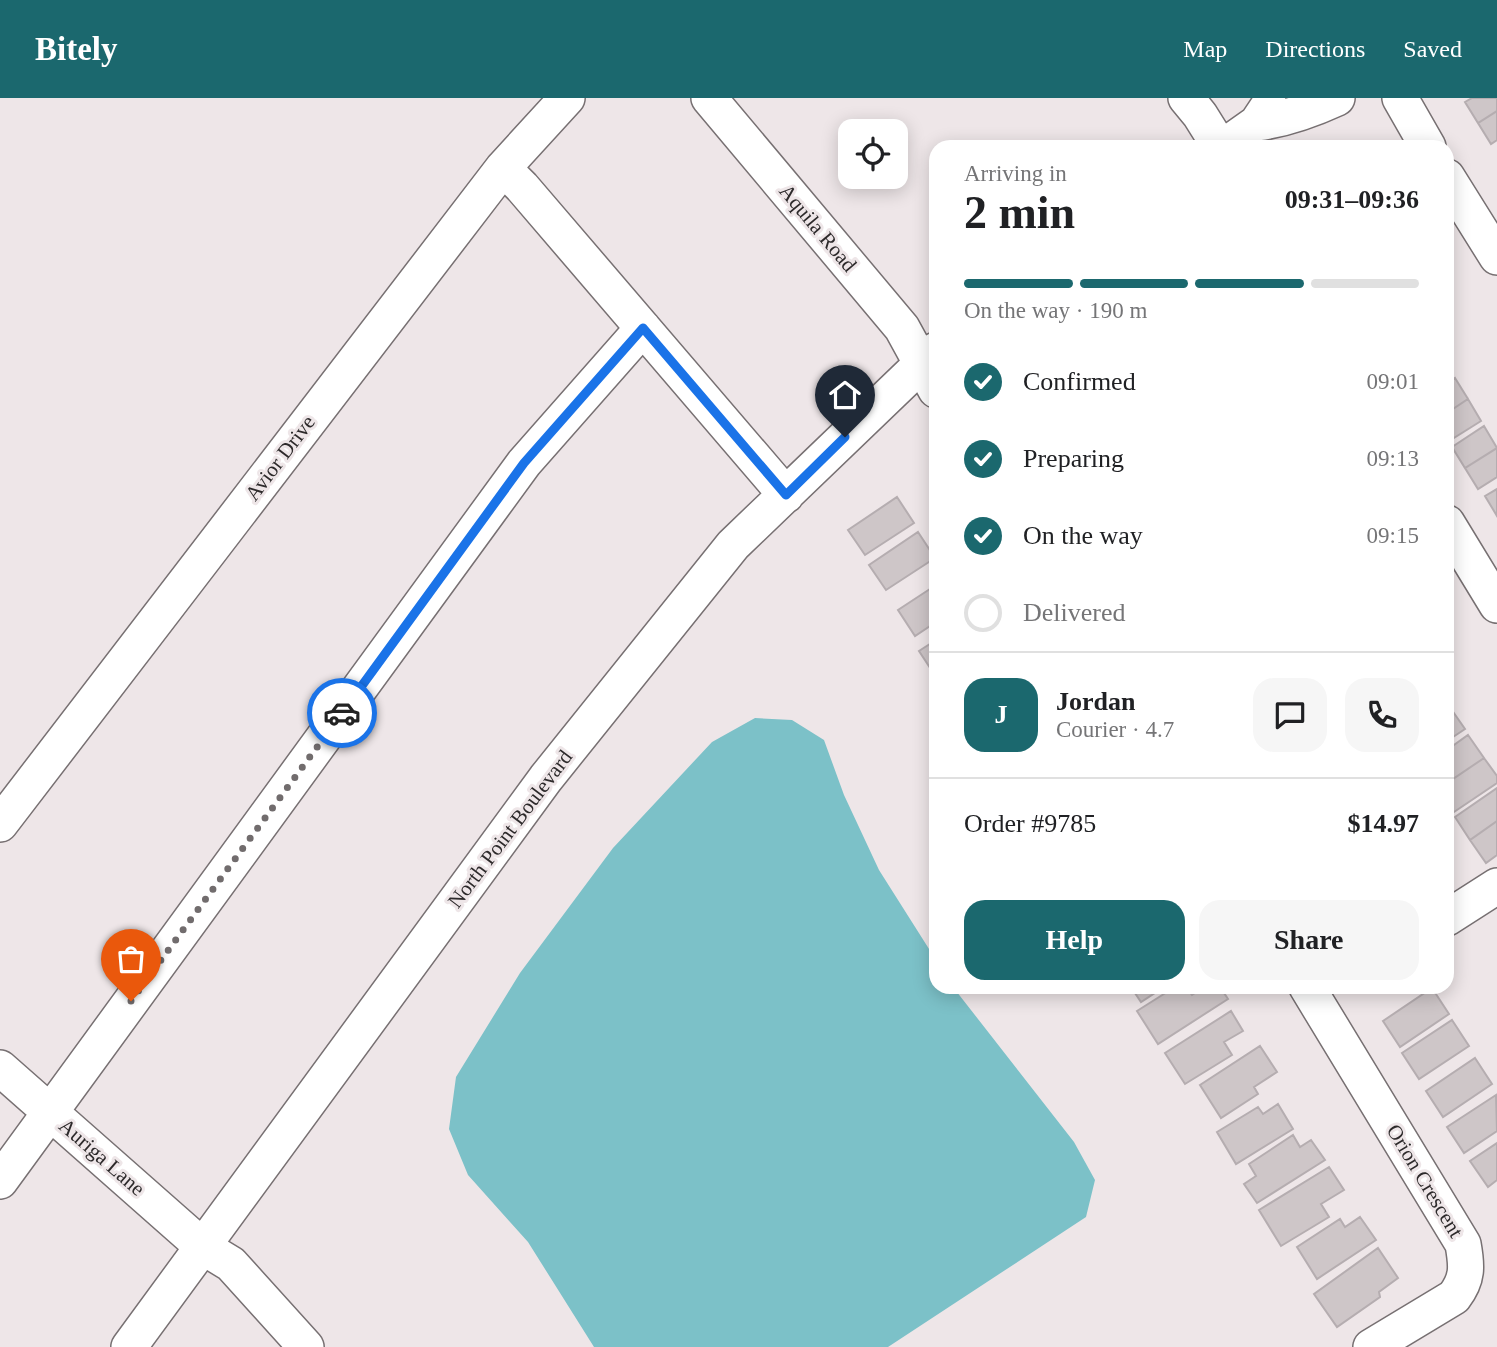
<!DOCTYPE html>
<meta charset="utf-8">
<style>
body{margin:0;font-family:Georgia,serif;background:#f6f6f6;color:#202124;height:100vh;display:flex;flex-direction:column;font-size:26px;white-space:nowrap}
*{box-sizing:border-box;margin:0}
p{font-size:23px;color:#757577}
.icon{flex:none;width:38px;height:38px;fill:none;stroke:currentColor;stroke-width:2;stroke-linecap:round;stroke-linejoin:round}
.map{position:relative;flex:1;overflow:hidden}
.sheet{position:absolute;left:929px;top:42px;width:525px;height:854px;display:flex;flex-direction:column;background:#fff;border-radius:21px;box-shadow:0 4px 18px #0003}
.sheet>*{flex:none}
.fabs{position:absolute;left:838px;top:21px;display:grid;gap:14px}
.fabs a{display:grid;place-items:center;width:70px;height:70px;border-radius:14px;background:#fff;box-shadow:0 4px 18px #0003;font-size:35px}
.pin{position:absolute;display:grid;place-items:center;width:60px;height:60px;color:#fff;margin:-72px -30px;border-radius:50% 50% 50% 0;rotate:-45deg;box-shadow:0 0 7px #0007}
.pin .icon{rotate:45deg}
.courier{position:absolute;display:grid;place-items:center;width:70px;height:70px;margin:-35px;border:5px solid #1a73e8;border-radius:50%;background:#fff;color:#222;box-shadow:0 2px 9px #0007}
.overview em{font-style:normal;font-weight:700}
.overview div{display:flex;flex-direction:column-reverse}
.overview{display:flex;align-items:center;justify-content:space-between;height:119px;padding:0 35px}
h1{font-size:46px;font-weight:700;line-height:52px}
.bar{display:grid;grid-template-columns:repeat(4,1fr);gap:10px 7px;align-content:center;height:84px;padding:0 35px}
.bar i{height:9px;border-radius:5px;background:#e0e0e0}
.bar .current{background:#1b686e}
.bar p{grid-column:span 4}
.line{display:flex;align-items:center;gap:18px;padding:0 35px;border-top:2px solid #e0e0e0}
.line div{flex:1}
.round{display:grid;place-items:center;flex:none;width:74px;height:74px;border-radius:21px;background:#f6f6f6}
ol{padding:0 35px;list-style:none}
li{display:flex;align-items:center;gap:21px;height:77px}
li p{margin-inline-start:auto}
li .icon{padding:7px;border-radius:50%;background:#1b686e;color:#fff;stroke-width:4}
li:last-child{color:#757577}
li i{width:38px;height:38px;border:4px solid #e0e0e0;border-radius:50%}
.cta{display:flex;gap:14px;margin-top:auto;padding:14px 35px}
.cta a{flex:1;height:80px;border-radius:21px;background:#1b686e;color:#fff;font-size:28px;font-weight:700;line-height:80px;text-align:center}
.cta a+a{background:#f6f6f6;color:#202124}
header{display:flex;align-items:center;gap:42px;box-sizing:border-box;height:98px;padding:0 35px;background:#1b686e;color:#fff}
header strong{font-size:33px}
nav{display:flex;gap:38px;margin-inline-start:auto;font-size:24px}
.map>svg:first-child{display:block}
.water{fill:#7cc1c8}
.building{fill:#cec6c8;stroke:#b5adb0;stroke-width:2}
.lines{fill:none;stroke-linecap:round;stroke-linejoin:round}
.minor-casing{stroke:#777072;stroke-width:38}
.minor{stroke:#fff;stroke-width:35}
.done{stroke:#716c6d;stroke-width:7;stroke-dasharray:0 12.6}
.route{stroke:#1a73e8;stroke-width:9}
.labels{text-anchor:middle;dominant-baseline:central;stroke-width:6;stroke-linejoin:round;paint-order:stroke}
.street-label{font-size:21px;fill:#2d2a2b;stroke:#eee6e8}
</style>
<header>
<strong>Bitely</strong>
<nav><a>Map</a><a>Directions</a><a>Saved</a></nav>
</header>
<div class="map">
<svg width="1497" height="1249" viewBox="0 0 1497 1249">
<rect width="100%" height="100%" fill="#eee6e8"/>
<path class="water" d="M755,620L792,622L824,642L844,697L879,772L936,862V889H953L1074,1044L1095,1082L1086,1119L888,1249H594L528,1144L468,1077L449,1031L456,979L520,875L613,750L712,644Z"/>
<path class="building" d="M1472,0H1497V13L1478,25L1465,4Z
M1497,13V42L1491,46L1478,25Z
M1455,280L1468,301L1447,315V285Z
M1468,301L1481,323L1449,343L1447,315Z
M1484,328L1497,350L1465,370L1452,349Z
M1497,350V379L1478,391L1465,370Z
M1497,391V418L1485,398Z
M897,399L914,425L865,457L848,432Z
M918,434L935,460L886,492L869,467Z
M936,487V524L915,538L898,512Z
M936,542V579L919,553Z
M1449,608L1465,631L1447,643V610Z
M1468,637L1484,660L1447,685V652Z
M1484,660L1497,678V685L1454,714L1447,705V685Z
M1497,690V723L1470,742L1455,719Z
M1497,723V757L1486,765L1470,742Z
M1131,889H1164L1141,904Z
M1175,889H1186L1192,897L1204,889H1220L1228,901L1158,946L1137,913Z
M1432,890L1449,916L1400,949L1383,923Z
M1231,913L1243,933L1224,944L1232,957L1185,986L1165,955Z
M1452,922L1469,948L1419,981L1402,955Z
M1260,948L1277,974L1254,989L1258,996L1221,1020L1200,987Z
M1475,960L1492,986L1443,1019L1426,993Z
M1496,997L1497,1033L1464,1055L1447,1029Z
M1278,1006L1293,1031L1236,1066L1217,1034L1258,1009L1263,1016Z
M1293,1037L1300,1049L1311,1042L1325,1062L1257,1105L1244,1086L1256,1078L1249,1066Z
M1497,1045V1082L1488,1089L1470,1063Z
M1329,1069L1344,1092L1321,1106L1329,1119L1281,1148L1259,1112Z
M1360,1119L1376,1142L1317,1181L1297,1149L1340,1121L1345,1129Z
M1378,1150L1398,1180L1379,1194L1380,1199L1337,1229L1314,1196Z"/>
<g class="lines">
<defs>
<path id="minor" d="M709,0L902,230L936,292
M1186,0L1200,17L1220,49
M1400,0L1428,49
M1257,25C1286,21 1311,12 1337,0
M1223,49L1257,25L1269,7
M503,70L522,89L786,397
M1447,79L1497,159
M1447,425L1497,507
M0,726L503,70L567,0
M1447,820L1497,788
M1307,889L1463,1146C1467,1168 1468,1181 1454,1199L1371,1249
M0,970L203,1149L231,1166L306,1249
M0,1083L524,365L643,230
M129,1249L546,680L733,447L936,252"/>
</defs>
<use href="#minor" class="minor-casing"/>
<use href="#minor" class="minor"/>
</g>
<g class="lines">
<path class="done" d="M131,903L342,615"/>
<path class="route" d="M342,615L524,365L643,230L786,397L845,339"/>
</g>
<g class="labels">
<g class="street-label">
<text transform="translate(818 130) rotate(50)">Aquila Road</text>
<text transform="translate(280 360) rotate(-53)">Avior Drive</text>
<text transform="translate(510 731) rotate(-53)">North Point Boulevard</text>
<text transform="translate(102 1059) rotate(41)">Auriga Lane</text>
<text transform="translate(1425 1083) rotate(59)">Orion Crescent</text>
</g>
</g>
</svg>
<div class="fabs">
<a><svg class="icon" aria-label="locate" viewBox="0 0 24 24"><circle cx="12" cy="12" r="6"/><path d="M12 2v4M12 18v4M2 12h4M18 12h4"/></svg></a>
</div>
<div class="pin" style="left:131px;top:903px;background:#ea580c"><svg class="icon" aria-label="bag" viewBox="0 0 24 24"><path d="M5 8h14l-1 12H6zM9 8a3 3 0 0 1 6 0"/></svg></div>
<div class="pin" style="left:845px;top:339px;background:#1f2937"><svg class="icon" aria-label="home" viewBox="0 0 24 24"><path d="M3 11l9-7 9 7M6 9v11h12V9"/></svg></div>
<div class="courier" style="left:342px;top:615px"><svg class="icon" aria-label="car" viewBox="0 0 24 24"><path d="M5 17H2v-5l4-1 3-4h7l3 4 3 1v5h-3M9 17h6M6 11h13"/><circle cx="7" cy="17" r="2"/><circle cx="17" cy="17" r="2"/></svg></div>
<section class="sheet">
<div class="overview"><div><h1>2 min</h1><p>Arriving in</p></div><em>09:31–09:36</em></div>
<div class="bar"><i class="current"></i><i class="current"></i><i class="current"></i><i></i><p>On the way · 190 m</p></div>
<ol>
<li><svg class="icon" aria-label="check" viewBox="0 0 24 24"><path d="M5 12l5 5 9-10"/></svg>Confirmed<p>09:01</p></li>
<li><svg class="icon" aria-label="check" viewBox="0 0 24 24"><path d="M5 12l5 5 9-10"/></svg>Preparing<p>09:13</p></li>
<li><svg class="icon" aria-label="check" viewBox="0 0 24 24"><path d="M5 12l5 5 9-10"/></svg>On the way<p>09:15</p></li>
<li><i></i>Delivered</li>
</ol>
<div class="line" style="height:126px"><b class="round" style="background:#1b686e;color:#fff">J</b><div><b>Jordan</b><p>Courier · 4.7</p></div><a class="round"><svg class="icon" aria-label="chat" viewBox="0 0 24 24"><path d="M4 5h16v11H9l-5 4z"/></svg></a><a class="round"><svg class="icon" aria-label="phone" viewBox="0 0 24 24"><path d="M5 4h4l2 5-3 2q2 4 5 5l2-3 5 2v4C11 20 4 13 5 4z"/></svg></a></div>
<div class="line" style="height:91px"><div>Order #9785</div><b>$14.97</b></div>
<div class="cta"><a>Help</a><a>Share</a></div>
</section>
</div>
